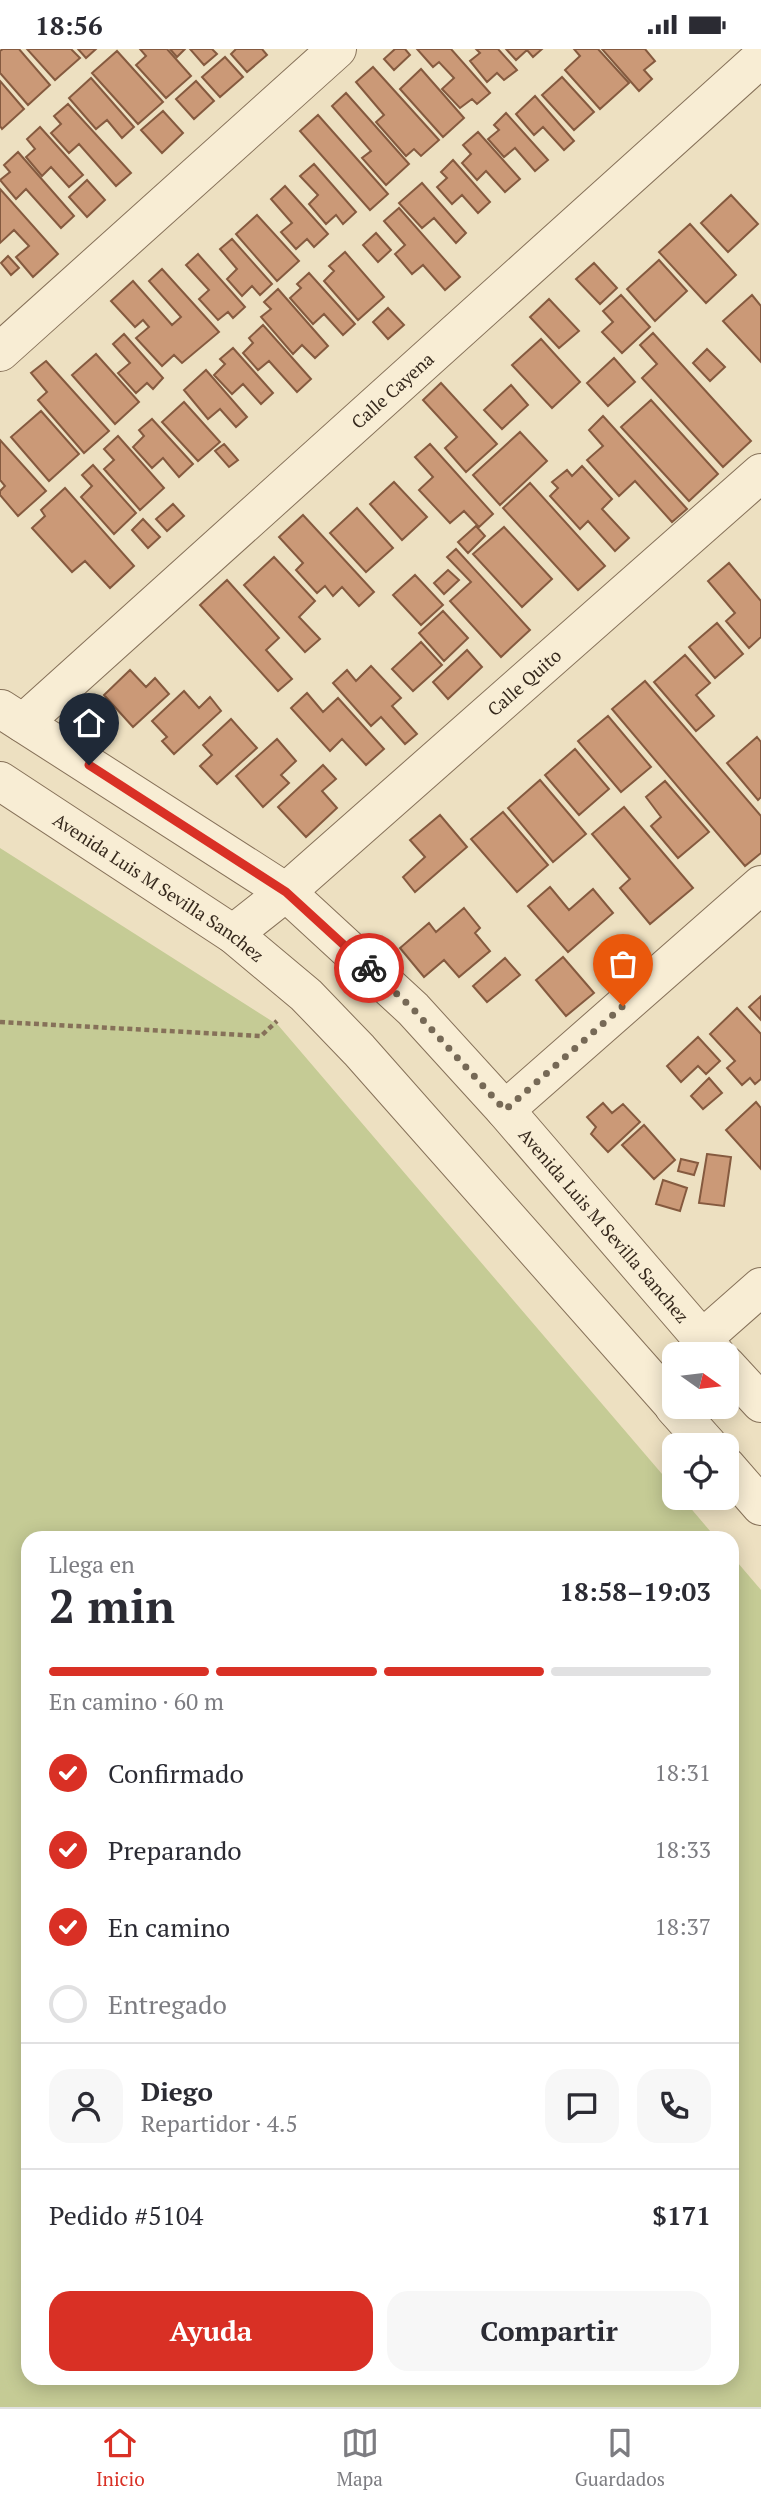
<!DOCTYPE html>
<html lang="es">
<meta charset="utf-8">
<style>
body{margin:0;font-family:"PT Serif",serif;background:#f7f7f7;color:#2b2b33;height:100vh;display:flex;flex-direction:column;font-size:26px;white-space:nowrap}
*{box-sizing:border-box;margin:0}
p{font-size:23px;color:#7c7c81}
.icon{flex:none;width:38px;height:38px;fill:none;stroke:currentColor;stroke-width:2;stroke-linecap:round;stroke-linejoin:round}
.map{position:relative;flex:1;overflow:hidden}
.panel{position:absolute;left:21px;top:1482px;width:718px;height:854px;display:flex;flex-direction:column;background:#fff;border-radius:21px;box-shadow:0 4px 18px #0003}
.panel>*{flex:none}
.needle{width:46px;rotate:104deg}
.fabs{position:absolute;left:662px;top:1293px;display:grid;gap:14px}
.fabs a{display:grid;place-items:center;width:77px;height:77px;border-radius:14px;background:#fff;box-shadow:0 4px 18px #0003;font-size:35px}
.pin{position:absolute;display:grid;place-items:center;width:60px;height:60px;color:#fff;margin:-72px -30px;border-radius:50% 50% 50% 0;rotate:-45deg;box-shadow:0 0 7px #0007}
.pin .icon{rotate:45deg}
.courier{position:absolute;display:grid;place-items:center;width:70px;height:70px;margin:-35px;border:5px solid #d93025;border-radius:50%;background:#fff;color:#222;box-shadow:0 2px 9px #0007}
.head em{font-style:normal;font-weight:700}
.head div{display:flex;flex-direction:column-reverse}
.head{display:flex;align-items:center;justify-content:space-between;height:119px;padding:0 28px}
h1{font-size:46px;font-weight:700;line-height:52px}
.bar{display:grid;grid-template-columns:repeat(4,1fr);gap:10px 7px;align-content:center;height:84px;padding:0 28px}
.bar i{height:9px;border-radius:5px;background:#e1e1e2}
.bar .selected{background:#d93025}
.bar p{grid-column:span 4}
.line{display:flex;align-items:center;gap:18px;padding:0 28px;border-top:2px solid #e1e1e2}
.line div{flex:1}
.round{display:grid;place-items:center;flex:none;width:74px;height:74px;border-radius:21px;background:#f7f7f7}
ol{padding:0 28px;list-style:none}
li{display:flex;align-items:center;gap:21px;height:77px}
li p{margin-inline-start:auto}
li .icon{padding:7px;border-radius:50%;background:#d93025;color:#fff;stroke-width:4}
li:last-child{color:#7c7c81}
li i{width:38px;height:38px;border:4px solid #e1e1e2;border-radius:50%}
.action{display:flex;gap:14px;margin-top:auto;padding:14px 28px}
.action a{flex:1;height:80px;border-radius:21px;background:#d93025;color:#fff;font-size:28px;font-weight:700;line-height:80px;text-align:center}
.action a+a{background:#f7f7f7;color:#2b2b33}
.status{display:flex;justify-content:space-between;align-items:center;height:49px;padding:0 35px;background:#fff;direction:ltr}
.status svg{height:19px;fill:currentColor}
.tabs{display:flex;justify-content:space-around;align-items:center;height:98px;border-top:2px solid #e1e1e2;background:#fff;font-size:19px;color:#7c7c81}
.tabs a{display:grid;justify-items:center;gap:4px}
.tabs .selected{color:#d93025}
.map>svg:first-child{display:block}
.green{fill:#c5cb95}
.building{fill:#cb9977;stroke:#855a3f;stroke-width:2}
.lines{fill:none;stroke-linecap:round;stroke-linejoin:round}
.minor-casing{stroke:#867159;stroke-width:40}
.path{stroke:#867159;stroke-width:4.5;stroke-dasharray:5 3.5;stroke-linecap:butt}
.minor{stroke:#f8edd4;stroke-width:38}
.done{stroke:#766956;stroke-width:7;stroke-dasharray:0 12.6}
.route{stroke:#d93025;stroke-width:9}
.labels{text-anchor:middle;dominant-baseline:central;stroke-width:6;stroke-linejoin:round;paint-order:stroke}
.street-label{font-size:18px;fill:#36291d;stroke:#f5ead0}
</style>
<div class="status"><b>18:56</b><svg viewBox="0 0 49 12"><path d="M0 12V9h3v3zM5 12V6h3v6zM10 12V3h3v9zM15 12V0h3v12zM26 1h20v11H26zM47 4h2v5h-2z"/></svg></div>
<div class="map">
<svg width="761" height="2358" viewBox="0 0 761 2358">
<rect width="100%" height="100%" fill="#ede0c1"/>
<path class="green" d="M0,799L278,976L674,1439V1449H682L716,1489H28V2329H732V1507L761,1541V2358H0Z"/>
<path class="building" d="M3,0H19L50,36L28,56L0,24V2Z
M27,0H71L80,9L55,31Z
M78,0H96L86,9Z
M140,0H167L191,27L166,49L136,16L146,7Z
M170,0H185L177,8Z
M190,0H212L217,5L204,16Z
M236,0H262L267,6L247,23L231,5Z
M395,0H405L410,6L394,21L384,10Z
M417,0H451L490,44L477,55L472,50L460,59L442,40L454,29L439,13L433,18Z
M476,0H498L517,21L504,31L497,24L487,33L470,12L480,4Z
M506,0H542L533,8L527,1L516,11Z
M574,0H598L629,34L600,60L565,21L580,7Z
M602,0H645L655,12L644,21L652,30L639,42Z
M117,2L163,53L138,75L92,24Z
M225,8L243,28L220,48L202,28Z
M373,18L439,91L421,107L414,100L406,107L376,73L384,66L356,33Z
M421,20L464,69L443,88L400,40Z
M562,28L594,63L574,81L542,46Z
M91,29L134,78L122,89L107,71L96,80L69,49Z
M0,32L24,60L2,80L0,77Z
M196,32L214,52L194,70L176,50Z
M346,44L409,115L386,136L362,109L371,102L332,57Z
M535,47L574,92L564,101L543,78L534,86L516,65Z
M68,55L131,124L116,137L79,95L69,104L51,84L61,75L54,67Z
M163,62L183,84L162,104L141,81Z
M506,64L548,111L535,122L515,99L504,108L488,90L499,81L494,76Z
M318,66L388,145L370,161L300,82Z
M40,78L83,126L69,138L51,118L42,127L26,108L35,100L27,90Z
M478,83L520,130L505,143L486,122L477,131L462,114L471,105L463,96Z
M18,103L74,167L61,179L26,140L16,150L0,131L10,123L4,116Z
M453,111L490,153L478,164L462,146L452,155L437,138L447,129L441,123Z
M314,115L356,163L343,175L336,166L326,175L309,155L318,146L300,127Z
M87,131L105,151L87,168L69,148Z
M422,134L466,184L456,194L434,169L422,179L399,154Z
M285,137L328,185L314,198L307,190L296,200L281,183L292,174L271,150Z
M0,140L58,205L33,228L16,208L29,197L14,181L0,194Z
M731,146L758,175L728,203L701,174Z
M399,159L460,228L445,241L423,216L412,225L395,205L405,196L384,172Z
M257,166L299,212L277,232L236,185Z
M690,175L736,226L706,254L659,203Z
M376,184L391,201L378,213L363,196Z
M232,190L272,235L260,246L252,237L242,247L227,230L237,220L220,200Z
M345,203L384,248L358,271L324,232L334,222L329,217Z
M198,205L245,258L233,269L228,263L218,271L199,250L209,241L186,216Z
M8,207L19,219L11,226L1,214Z
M659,211L687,242L655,272L627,240Z
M594,214L617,239L600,255L576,230Z
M162,220L219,283L182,314L174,306L162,317L136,289L149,278L143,271L135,278L111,252L133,232L172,276L181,268L149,232Z
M309,224L355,275L343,286L324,265L313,275L290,249L301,239L297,235Z
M278,240L328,297L315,309L302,296L293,305L261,268L271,260L264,253Z
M621,246L650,278L622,304L602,283L613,273L603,262Z
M752,246L761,257V313L723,272Z
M549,250L579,282L559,299L530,268Z
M388,259L404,276L388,290L373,273Z
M263,276L311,330L297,343L269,312L258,321L243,304L253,294L249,289Z
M653,284L751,392L723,418L642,329L657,315L640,296Z
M124,285L163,329L153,340L147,334L136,344L118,324L130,314L113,295Z
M541,290L580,333L552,359L512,316Z
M233,299L273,344L261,355L243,335L232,345L214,326L225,315L220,310Z
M707,300L725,318L710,332L693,314Z
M96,305L139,353L115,375L72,326Z
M614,309L635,333L608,357L587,334Z
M46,312L109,382L84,404L38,351L47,343L31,324Z
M206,321L247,368L236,378L220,360L208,370L184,341Z
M441,334L497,395L466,423L445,399L457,388L423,351Z
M511,336L528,356L502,380L484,361Z
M651,351L718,425L689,452L621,378Z
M184,353L220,393L198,412L162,373Z
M41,362L79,405L49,432L11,388Z
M603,367L687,460L672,473L635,432L619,447L587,411L603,397L589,381Z
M152,370L193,415L179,428L163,409L152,419L133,398L144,387L139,381Z
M520,383L547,412L500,456L473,426Z
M118,387L164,439L140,461L104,420L114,411L104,400Z
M0,391L46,442L18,467L0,446V442L5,437L0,431Z
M224,395L238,411L229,418L215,402Z
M430,395L493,465L479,478L464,462L450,474L419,441L433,428L415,408Z
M93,416L136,464L114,485L81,448L92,437L82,426Z
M582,417L612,450L602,460L629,489L615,502L588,472L580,480L550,447L558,439L552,433L567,421L572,427Z
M394,433L427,468L402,491L370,455Z
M530,434L605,517L578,541L503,459Z
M65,439L134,517L110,539L85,512L72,523L32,479L45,467L41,461Z
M173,455L184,467L167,482L156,470Z
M357,459L393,499L366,523L330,484Z
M303,466L374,543L359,557L342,538L333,547L325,537L317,544L296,521L303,514L279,488Z
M143,470L160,488L148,499L132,481Z
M476,477L485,487L468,504L458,493Z
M504,478L552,530L522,558L473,505Z
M456,500L530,581L501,608L450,552L471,533L447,508Z
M274,508L315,552L299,568L320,590L305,603L244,536Z
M729,514L761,552V588L749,599L726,572L735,564L708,532Z
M448,521L459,531L444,545L434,534Z
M415,526L443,556L421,576L393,546Z
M227,531L279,589L266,601L292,630L278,642L200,556Z
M443,562L468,589L444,612L419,584Z
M717,574L743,605L715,629L689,598Z
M421,593L442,616L413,642L392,620Z
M467,601L482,618L448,650L433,633Z
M685,606L710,634L696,646L714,667L696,682L654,633Z
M371,617L401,649L392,657L417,685L405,695L381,668L371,677L333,634L347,621L356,632Z
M130,621L146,638L155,629L169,645L133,678L104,646Z
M645,632L761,767V804L745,817L612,660Z
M184,642L199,659L210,648L221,662L174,705L162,692L167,688L152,672Z
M307,644L323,663L338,649L384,700L366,716L342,690L330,702L291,659Z
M608,667L651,718L621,743L578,692Z
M231,670L257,699L217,735L200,717L212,706L203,696Z
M757,688L761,693V748L758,751L727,714Z
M277,690L296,712L281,726L289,734L263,758L236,727Z
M575,700L609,740L579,766L545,726Z
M323,716L336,730L322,742L337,759L306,788L278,758Z
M540,731L586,785L553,813L508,759Z
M665,732L709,783L678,809L651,777L661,768L646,748Z
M624,758L693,839L650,875L620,839L630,830L592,785Z
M503,763L548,816L517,843L471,790Z
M440,766L467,798L415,843L403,828L425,808L410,791Z
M550,838L569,861L593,840L613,864L568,903L528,857Z
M464,859L480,879L475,884L490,902L459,928L444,911L424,928L400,899L429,874L436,883Z
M563,908L594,944L566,967L536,931Z
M505,909L520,926L487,953L473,937Z
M761,947V971L749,958Z
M737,959L761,985V1030L755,1035L750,1029L742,1036L727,1019L735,1012L710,985Z
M698,988L720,1012L706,1025L698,1017L681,1033L667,1017Z
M709,1029L722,1044L703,1060L691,1047Z
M756,1053L761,1059V1120L726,1081Z
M603,1054L612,1064L623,1055L640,1073L608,1103L591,1085L596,1078L587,1068Z
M644,1076L675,1111L654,1130L622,1096Z
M707,1105L731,1108L724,1157L699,1154Z
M681,1110L698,1114L694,1126L678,1122Z
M663,1131L687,1139L680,1162L656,1155Z"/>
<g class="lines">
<defs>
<g id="minor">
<path d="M0,303L337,0"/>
<path id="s1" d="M1,660L286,843L413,960L505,1061L716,1306"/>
<path id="s2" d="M23,674L761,9"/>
<path id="s3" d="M0,732L233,885L306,946L359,1001L674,1357"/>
<path id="s4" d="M233,885L286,843L761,424"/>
<path d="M505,1061L761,836"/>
<path d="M702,1290L761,1238"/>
<path d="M726,1316L761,1354"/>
<path d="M674,1358L708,1396"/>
<path d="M726,1417L761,1457"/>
</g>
</defs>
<use href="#minor" class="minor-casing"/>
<path class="path" d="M0,973L261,987L277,972"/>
<use href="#minor" class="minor"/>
</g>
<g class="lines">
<path class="done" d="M369,919L413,960L505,1061L623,957"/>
<path class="route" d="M89,716L286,843L369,919"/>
</g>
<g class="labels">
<g class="street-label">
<text stroke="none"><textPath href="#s2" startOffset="497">Calle Cayena</textPath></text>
<text stroke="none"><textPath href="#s4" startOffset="385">Calle Quito</textPath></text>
<text stroke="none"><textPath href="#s3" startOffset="191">Avenida Luis M Sevilla Sanchez</textPath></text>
<text stroke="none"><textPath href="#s1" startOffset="800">Avenida Luis M Sevilla Sanchez</textPath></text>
</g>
</g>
</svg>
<div class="fabs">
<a><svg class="needle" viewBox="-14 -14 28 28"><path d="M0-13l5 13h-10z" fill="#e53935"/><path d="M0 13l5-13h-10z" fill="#7c7c81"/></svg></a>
<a><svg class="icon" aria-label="locate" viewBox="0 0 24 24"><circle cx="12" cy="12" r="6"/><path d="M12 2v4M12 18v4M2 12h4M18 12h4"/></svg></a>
</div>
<div class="pin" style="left:623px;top:957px;background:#ea580c"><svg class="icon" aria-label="bag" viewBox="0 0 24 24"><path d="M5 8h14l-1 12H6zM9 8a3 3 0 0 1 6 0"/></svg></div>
<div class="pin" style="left:89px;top:716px;background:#1f2937"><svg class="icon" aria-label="home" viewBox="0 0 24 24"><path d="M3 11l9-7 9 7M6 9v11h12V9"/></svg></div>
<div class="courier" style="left:369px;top:919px"><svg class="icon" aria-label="bike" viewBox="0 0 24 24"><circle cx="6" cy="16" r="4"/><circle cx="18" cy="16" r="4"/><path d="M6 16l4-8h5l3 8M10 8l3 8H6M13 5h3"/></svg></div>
<section class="panel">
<div class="head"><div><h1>2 min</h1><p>Llega en</p></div><em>18:58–19:03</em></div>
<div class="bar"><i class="selected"></i><i class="selected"></i><i class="selected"></i><i></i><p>En camino · 60 m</p></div>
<ol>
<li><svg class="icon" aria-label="check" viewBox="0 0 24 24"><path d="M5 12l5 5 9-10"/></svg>Confirmado<p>18:31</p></li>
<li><svg class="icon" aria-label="check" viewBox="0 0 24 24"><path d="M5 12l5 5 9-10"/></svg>Preparando<p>18:33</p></li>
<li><svg class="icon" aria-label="check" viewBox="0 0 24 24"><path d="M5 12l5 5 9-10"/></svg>En camino<p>18:37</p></li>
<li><i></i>Entregado</li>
</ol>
<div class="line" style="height:126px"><a class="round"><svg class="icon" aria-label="person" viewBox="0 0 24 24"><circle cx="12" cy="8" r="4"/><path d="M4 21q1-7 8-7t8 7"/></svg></a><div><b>Diego</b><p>Repartidor · 4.5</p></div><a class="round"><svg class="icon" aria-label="chat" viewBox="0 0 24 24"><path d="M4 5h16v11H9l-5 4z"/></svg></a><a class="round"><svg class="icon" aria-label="phone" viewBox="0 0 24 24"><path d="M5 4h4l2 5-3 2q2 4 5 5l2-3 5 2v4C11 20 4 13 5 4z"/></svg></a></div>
<div class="line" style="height:91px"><div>Pedido #5104</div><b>$171</b></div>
<div class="action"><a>Ayuda</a><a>Compartir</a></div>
</section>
</div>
<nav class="tabs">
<a class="selected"><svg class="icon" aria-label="home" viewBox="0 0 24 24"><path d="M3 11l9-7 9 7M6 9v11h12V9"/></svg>Inicio</a>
<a><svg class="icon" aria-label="map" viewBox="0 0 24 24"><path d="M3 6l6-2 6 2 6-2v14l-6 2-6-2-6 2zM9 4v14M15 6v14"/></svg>Mapa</a>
<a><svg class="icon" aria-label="saved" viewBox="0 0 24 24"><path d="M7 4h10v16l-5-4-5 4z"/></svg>Guardados</a>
</nav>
